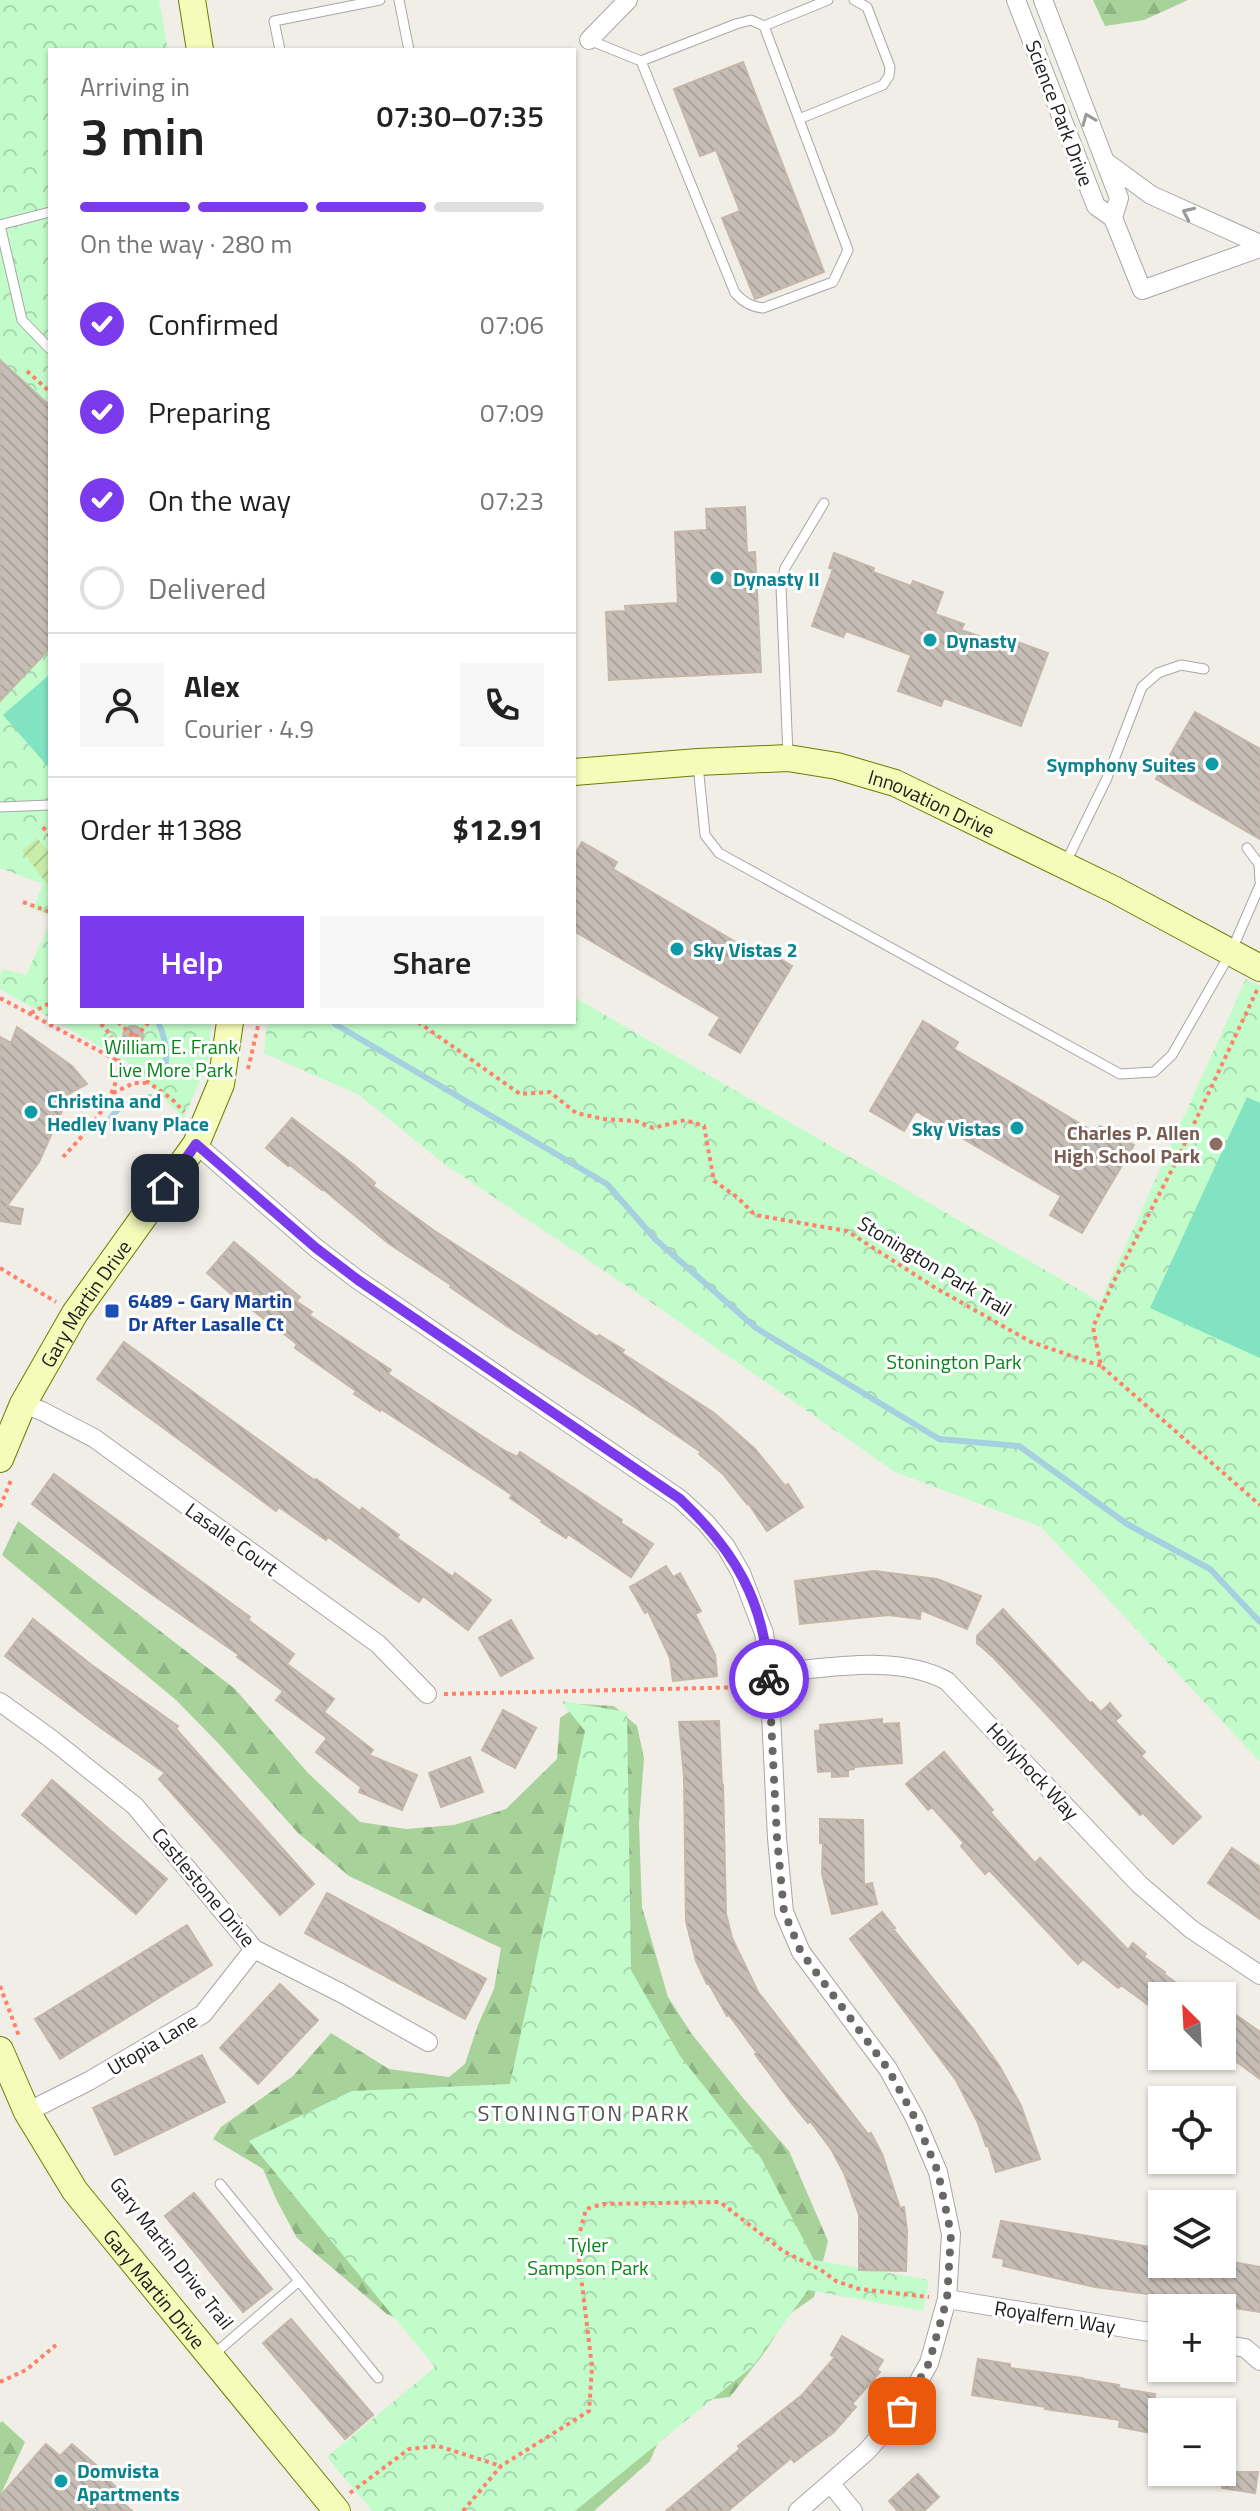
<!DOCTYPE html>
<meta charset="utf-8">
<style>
body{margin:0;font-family:"Titillium Web",sans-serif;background:#f6f6f6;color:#222;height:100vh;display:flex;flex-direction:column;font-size:30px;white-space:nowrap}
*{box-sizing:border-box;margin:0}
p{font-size:26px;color:#767676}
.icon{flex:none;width:44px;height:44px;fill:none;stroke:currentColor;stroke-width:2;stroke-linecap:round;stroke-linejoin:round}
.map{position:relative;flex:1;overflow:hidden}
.side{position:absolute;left:48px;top:48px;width:528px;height:976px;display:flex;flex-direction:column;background:#fff;border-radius:0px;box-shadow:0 2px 6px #0004}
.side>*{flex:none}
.needle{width:52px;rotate:336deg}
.fabs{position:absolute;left:1148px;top:1982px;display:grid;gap:16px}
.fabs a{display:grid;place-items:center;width:88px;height:88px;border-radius:0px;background:#fff;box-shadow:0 2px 6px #0004;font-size:40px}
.pin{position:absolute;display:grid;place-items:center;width:68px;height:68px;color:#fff;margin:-34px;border-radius:16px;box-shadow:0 4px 12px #0006}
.courier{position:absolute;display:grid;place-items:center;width:80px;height:80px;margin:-40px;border:6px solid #7c3aed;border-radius:50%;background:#fff;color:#222;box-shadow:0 2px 10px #0007}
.summary em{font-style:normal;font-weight:600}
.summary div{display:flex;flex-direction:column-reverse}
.summary{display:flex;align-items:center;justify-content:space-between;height:136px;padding:0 32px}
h1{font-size:52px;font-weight:600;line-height:60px}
.bar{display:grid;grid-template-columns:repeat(4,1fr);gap:12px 8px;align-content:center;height:96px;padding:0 32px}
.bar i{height:10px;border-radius:6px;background:#e0e0e0}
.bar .selected{background:#7c3aed}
.bar p{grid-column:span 4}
.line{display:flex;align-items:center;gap:20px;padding:0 32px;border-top:2px solid #e0e0e0}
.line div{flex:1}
.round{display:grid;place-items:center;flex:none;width:84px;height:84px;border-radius:0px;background:#f6f6f6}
ol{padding:0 32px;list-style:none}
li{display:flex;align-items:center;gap:24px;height:88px}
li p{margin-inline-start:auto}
li .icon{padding:8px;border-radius:50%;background:#7c3aed;color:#fff;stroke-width:4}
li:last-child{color:#767676}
li i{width:44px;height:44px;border:4px solid #e0e0e0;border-radius:50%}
.cta{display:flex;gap:16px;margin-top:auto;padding:16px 32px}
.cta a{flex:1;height:92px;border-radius:0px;background:#7c3aed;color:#fff;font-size:32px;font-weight:600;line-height:92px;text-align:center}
.cta a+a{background:#f6f6f6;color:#222}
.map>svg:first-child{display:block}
.forest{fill:url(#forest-firs)}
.park{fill:url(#park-crowns)}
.garden{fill:url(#garden-furrows)}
.pitch{fill:#82e3c3}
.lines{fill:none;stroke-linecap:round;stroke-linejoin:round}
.stream{stroke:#a6d0e0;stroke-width:6}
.building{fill:url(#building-back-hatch);stroke:#c4b6a8;stroke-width:2}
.lane-casing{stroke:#a7a7a7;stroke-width:11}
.street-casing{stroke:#a7a7a7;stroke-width:20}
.secondary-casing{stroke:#6a7f00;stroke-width:28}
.path{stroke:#ff816a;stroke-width:4;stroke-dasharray:4 4;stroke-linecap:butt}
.lane{stroke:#fff;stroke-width:9}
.street{stroke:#fff;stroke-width:18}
.secondary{stroke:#f5fcba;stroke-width:26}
.oneway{stroke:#9b9b9b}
.done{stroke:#696866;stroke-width:8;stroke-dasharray:0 14.4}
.route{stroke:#7c3aed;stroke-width:10}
.culture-dot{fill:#0f9aa8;stroke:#fff;stroke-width:3}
.education-dot{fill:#8d6e63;stroke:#fff;stroke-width:3}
.transit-dot{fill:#1a4fb4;stroke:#fff;stroke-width:3}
.labels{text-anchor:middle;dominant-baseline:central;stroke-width:6;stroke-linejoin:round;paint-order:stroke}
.street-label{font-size:20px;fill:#202020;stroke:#fff}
.culture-label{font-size:20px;font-weight:bold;fill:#0d838f;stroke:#fff;text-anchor:start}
.park-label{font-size:20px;fill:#078618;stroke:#fff}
.education-label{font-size:20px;font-weight:bold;fill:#785e54;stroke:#fff;text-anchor:end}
.transit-label{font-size:20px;font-weight:bold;fill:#164399;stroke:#fff;text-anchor:start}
.neighbourhood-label{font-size:22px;letter-spacing:2px;fill:#535353;stroke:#fff}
</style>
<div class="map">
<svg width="1260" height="2511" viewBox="0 0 1260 2511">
<defs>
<pattern id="forest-firs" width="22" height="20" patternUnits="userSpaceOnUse" patternTransform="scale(2)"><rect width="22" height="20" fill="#a7d29a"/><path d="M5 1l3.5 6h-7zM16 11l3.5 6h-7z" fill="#8fb484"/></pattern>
<pattern id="park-crowns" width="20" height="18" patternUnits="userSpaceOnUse" patternTransform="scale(2)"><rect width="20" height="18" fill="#c3fccb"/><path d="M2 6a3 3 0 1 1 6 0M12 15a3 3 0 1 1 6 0" fill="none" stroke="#a7d8ae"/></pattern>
<pattern id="garden-furrows" width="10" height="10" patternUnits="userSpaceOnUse" patternTransform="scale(2)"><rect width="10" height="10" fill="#c8edab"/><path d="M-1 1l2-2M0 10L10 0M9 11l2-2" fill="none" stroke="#accb93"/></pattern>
<pattern id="building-back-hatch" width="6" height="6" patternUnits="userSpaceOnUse" patternTransform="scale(2)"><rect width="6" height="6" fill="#c6beb6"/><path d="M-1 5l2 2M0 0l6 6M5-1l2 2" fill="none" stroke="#aaa39c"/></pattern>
</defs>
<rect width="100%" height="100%" fill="#f1eee7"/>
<path class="forest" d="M1093,0H1188L1144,20L1105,26Z
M18,1521L235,1689L308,1773L360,1822L406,1829L454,1825L506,1809L557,1759L560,1718L581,1704L614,1706L637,1726L644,1758L639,1824L642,1907L668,1997L691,2033L743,2098L789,2151L828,2241L814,2297L788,2315L767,2349L730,2397L645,2407L424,2326L388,2315L297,2238L277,2201L263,2169L213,2139L221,2127L293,2076L331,2033L389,2069L449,2077L465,2064L478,2025L494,1989L501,1948L349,1876L298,1833L219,1744L176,1700L2,1555Z
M2,2421L25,2442L0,2496V2423Z
M661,2435L650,2461L594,2511H535Z"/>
<path class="park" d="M0,0H159L168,50H50V916L33,909L43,884L0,868Z
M50,923V1018L0,989V974L3,969L26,975Z
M1246,979L1260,986V1762L1041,1527L895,1472L649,1301L443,1163L359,1095L264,1053L267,1022H574V997L1100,1302Z
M57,1022H211L208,1061L184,1119L130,1064Z
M561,1701L627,1712L631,1970L680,2056L761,2158L814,2260L929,2280L923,2311L808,2290L753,2366L575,2511H372L327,2457L435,2367L249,2141L352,2091L510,2084L585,1731Z"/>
<path class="garden" d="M37,838L50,853V888L22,851Z"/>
<path class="pitch" d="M50,674V769L3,715Z
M1247,1097L1260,1103V1358L1150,1308Z"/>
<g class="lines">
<path class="stream" d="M158,1022C167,1040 168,1057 164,1076
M335,1024L607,1184L656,1240L756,1328L939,1439L1019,1446L1127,1524L1210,1569L1260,1622
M108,1122C128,1092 130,1111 150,1097"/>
</g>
<path class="building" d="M743,62L824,272L755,299L722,218L740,211L716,150L700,156L674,89Z
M0,360L50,406V648L0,701Z
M745,507L747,553L755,552L761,672L609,680L606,612L626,611L625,606L678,603L675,532L707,530L706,509Z
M834,553L874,568L873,572L911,586L913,581L943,592L935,614L964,624L961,630L999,643L1001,636L1048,653L1021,726L944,698L941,706L898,691L911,655L846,631L843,637L812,626L833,569L829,568Z
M1195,712L1260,749V839L1156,779Z
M582,842L617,862L613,869L754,953L759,946L792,966L740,1053L709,1035L720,1017L574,931V856Z
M923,1021L958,1042L954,1049L1096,1133L1100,1126L1134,1145L1082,1233L1050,1215L1061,1196L916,1111L904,1131L870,1111Z
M123 1036a10 10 0 1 1 20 0a10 10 0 1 1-20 0Z
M17,1027L72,1066L87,1084L70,1093L39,1162L7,1206L23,1209L20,1224L0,1221V1037L11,1043Z
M292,1118L354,1165L375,1183L373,1186L433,1230L597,1337L599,1335L624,1350L622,1353L714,1413L755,1449L785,1486L788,1484L803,1507L767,1531L748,1503L747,1504L723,1474L699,1454L701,1452L630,1404L513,1330L450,1287L451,1285L388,1243L323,1189L322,1190L290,1165L288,1166L266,1148Z
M234,1242L300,1297L296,1301L312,1312L309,1315L391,1370L388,1374L500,1448L517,1457L520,1452L622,1520L621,1523L653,1544L631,1577L568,1534L566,1538L541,1522L542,1520L510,1498L512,1495L482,1475L381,1409L380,1411L354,1394L356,1391L295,1348L297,1344L230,1293L207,1273Z
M124,1342L314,1480L316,1479L360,1511L362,1508L399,1535L397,1538L453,1577L455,1573L491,1600L468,1630L423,1596L419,1602L328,1537L326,1540L279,1507L276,1511L97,1379Z
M54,1474L250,1617L248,1620L294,1654L287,1664L334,1699L324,1712L373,1750L369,1755L417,1775L402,1810L359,1792L361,1787L316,1752L327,1738L276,1700L283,1691L237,1657L239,1655L143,1588L32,1504Z
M666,1566L673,1577L680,1573L701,1611L695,1614L715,1655L717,1676L673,1681L670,1658L648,1611L645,1613L630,1587Z
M874,1571L937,1579L981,1596L967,1629L921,1610L920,1619L888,1615L800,1624L795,1581Z
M1003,1609L1090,1703L1092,1702L1101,1712L1110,1703L1121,1716L1115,1721L1145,1752L1141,1756L1201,1817L1173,1844L1143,1813L1140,1815L994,1658L977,1643V1636Z
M33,1619L93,1666L178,1726L176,1729L314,1884L280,1915L159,1779L165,1773L101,1728L5,1656Z
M511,1620L533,1658L501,1676L479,1638Z
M503,1710L536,1728L515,1768L482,1750Z
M882,1719V1724L899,1723L902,1763L854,1767V1769L848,1770V1776L832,1777V1771L818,1772L815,1731L820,1730V1725Z
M719,1721L722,1785H723L726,1914L732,1938L758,1992L868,2134L871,2133L882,2154L900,2208L904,2207L907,2231L906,2271L859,2270V2215L844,2173L831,2149L810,2121L808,2123L793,2105L755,2054L757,2053L729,2015L727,2016L709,1984H707L696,1961L686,1921L684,1777L679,1722Z
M944,1752L993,1810L990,1812L1035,1863L1040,1858L1128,1950L1133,1943L1146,1954L1144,1957L1165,1972L1164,1974L1194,1996H1162V2006L1158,2012L1121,1985L1118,1988L1083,1959L1078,1964L989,1870L985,1874L961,1846L964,1843L932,1807L928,1810L906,1784Z
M470,1757L483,1792L441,1807L429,1773Z
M52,1780L167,1879L136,1914L22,1815Z
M820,1819L863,1820L864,1885L872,1883L877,1904L832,1914L822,1874L823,1843H820Z
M1232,1848L1260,1867V1919L1208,1883Z
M327,1893L486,1979L465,2019L305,1933Z
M882,1912L895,1928L893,1929L974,2030L1000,2067L1021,2106L1040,2159L996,2172L988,2145L986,2146L978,2123L956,2080L850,1939Z
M187,1925L212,1965L60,2059L35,2019Z
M280,1984L318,2020L258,2084L220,2048Z
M1222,2005L1260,2032V2079L1222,2051Z
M202,2055L225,2102L115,2155L93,2108Z
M194,2193L272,2289L243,2312L165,2216Z
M1001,2221L1162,2249V2264H1222V2260L1260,2267V2312L1196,2302L1195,2305L1177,2302L1178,2298L1095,2287L1003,2266L1004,2259L993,2257Z
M291,2319L373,2415L345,2439L263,2343Z
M842,2336L883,2360L877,2370L880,2372L852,2404L856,2407L834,2432L794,2462L791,2458L728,2511H666L740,2449L738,2446L802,2395L835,2357L831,2355Z
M978,2359L1010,2364V2368L1083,2378V2379L1119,2385L1118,2388L1155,2394L1154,2403L1162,2405V2435L1119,2427L1120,2420L1045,2409L1046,2407L972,2395Z
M46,2444L60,2456L72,2444L103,2471L101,2473L117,2488L112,2493L132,2511H0V2496Z
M1222,2472H1258L1255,2493L1222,2488Z
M918,2474L939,2497L924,2511H898L889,2501Z"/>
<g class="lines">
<defs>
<path id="lane" d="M399,0L409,50
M764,26L828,0
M589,40L641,61L736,24L751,20L764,26L848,250L833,282L763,308C751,307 743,302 735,293L641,61
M280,50L274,21L380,0
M799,119L883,85L889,76L890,67L867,7L854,0
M50,212L0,225L22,320L50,349
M788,755L781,587L785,568L824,503
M698,765L705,835L719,853L1120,1074L1154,1072L1172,1055L1231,952L1260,885
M0,807L50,805
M1247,848L1259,864L1260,881
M1066,862L1107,778L1142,687L1158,673L1181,665L1204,669
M220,2184L378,2378
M213,2355L299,2281"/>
<path id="street" d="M1016,0L1096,206L1113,218L1142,290L1260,248
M1043,0L1119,198L1113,218
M589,40L628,0
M1106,162L1151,195L1260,244
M196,1144L316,1248L358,1280L680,1499L706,1523L726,1547L741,1573L764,1633L769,1673L777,1838L784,1912L801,1952L888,2069L915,2118L938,2172L951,2234L947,2299L929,2363L902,2411L867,2451L798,2511
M23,1404L42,1411L94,1438L378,1644L427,1694
M769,1673C825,1669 897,1653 947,1681L1139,1884L1191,1929L1260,1975
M0,1702L50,1738L135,1806L254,1949L341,1993L428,2042
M27,2112L89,2081L203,2014L254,1949
M947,2299L1162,2334
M1222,2344L1245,2348L1260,2361
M831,2484L853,2511"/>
<g id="secondary">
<path d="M192,0L200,50"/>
<path id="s1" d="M574,772L698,762L788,758L837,766L895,783L1115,890L1260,968"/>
<path id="s2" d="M0,1459L23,1404L75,1313L196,1144L221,1084L230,1022"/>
<path id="s3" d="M0,2050L27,2112L75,2191L337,2511"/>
</g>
</defs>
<use href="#lane" class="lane-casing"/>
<use href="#street" class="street-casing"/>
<use href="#secondary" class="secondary-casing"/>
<path class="path" d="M27,371L50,392
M43,827L50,836
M23,902L50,912
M1257,990L1177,1160L1114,1281L1093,1327L1101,1366L1260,1505
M0,998L118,1061L172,1099L184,1112
M31,1013L50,1003
M118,1022L135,1038L149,1022
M418,1022L520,1094L550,1092L576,1113L604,1119L636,1121L653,1128L685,1120L704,1126L714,1181L737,1197L755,1215L847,1231L934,1287L1031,1342L1101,1366
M248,1069L259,1022
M113,1093L134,1083H146
M63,1157C96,1122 147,1067 99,1022
M0,1268L56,1302
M0,1507L11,1480
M444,1694L751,1687
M0,1986L19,2036
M0,2382L26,2370L56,2345
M350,2493L409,2449L438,2446L501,2466
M463,2511L501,2466L589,2411L592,2367L577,2243L586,2209L603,2204L720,2202L783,2251L821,2270L836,2281L859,2289L929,2297"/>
<use href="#lane" class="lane"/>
<use href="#street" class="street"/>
<use href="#secondary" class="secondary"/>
</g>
<defs><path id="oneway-chevron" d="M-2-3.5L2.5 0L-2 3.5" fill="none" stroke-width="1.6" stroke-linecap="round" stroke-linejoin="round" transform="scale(2)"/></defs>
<g class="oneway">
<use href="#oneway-chevron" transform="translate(1088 119) rotate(-112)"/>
<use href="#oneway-chevron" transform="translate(1188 213) rotate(-155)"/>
</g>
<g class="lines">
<path class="done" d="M769,1679L777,1838L784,1912L801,1952L888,2069L915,2118L938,2172L951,2234L947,2299L929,2363L902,2411"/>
<path class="route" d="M165,1188L196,1144L316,1248L358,1280L680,1499C735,1551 765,1602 769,1679"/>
</g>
<g class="culture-dot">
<circle cx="717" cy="578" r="8"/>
<circle cx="930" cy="640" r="8"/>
<circle cx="1212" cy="764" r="8"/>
<circle cx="677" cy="949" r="8"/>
<circle cx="31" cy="1112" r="8"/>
<circle cx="1017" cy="1128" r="8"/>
<circle cx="61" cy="2481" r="8"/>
</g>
<circle class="education-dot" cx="1216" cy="1144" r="8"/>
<rect class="transit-dot" x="104" y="1303" width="16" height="16" rx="4"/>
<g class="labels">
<g class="street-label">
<text transform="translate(1060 113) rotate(69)">Science Park Drive</text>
<text stroke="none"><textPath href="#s1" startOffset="366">Innovation Drive</textPath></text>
<text transform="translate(935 1266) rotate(31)">Stonington Park Trail</text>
<text stroke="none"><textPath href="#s2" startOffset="178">Gary Martin Drive</textPath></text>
<text transform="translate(232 1539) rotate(36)">Lasalle Court</text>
<text transform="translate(1033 1771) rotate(47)">Hollyhock Way</text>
<text transform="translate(204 1887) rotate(50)">Castlestone Drive</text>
<text transform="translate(152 2044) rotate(-31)">Utopia Lane</text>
<text transform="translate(172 2253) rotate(52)">Gary Martin Drive Trail</text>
<text stroke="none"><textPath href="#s3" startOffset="286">Gary Martin Drive</textPath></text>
<text transform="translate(1055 2317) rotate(9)">Royalfern Way</text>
</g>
<g class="culture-label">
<text x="733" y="578">Dynasty II</text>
<text x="946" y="640">Dynasty</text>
<text x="1196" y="764" text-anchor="end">Symphony Suites</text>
<text x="693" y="949">Sky Vistas 2</text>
<text x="47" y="1100">Christina and<tspan x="47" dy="23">Hedley Ivany Place</tspan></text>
<text x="1001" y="1128" text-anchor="end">Sky Vistas</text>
<text x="77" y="2470">Domvista<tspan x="77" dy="23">Apartments</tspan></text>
</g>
<g class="park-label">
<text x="171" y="1046">William E. Frank<tspan x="171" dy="23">Live More Park</tspan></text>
<text x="954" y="1361">Stonington Park</text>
<text x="588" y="2244">Tyler<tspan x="588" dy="23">Sampson Park</tspan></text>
</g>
<g class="education-label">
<text x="1200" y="1132">Charles P. Allen<tspan x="1200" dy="23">High School Park</tspan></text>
</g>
<g class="transit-label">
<text x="128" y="1300">6489 - Gary Martin<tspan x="128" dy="23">Dr After Lasalle Ct</tspan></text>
</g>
<g class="neighbourhood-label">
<text x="584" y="2113">STONINGTON PARK</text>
</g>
</g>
</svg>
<div class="fabs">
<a><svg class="needle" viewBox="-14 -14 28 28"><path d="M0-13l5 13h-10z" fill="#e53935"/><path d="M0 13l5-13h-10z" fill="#767676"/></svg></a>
<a><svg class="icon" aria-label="locate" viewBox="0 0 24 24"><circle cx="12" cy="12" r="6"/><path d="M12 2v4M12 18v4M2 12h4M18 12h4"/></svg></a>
<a><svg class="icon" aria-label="layers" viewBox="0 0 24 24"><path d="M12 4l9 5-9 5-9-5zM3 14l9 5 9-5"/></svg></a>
<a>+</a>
<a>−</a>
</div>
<div class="pin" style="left:902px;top:2411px;background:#ea580c"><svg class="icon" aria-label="bag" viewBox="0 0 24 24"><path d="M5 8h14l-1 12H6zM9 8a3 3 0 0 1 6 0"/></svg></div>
<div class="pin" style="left:165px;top:1188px;background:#1f2937"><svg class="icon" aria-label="home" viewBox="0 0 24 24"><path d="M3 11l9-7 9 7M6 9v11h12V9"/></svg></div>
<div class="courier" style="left:769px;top:1679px"><svg class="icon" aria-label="bike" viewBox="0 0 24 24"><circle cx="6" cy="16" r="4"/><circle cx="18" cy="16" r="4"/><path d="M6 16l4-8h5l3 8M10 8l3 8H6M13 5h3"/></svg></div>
<section class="side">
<div class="summary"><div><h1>3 min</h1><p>Arriving in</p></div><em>07:30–07:35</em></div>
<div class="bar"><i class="selected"></i><i class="selected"></i><i class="selected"></i><i></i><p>On the way · 280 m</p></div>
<ol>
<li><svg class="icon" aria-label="check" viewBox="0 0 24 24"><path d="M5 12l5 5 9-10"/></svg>Confirmed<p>07:06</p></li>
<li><svg class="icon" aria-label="check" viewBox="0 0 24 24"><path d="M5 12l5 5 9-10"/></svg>Preparing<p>07:09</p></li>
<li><svg class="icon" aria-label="check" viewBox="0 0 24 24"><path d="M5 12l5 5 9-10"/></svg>On the way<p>07:23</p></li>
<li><i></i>Delivered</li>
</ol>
<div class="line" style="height:144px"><a class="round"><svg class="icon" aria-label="person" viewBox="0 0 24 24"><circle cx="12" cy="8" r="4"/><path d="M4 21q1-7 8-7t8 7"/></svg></a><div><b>Alex</b><p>Courier · 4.9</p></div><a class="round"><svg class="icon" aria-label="phone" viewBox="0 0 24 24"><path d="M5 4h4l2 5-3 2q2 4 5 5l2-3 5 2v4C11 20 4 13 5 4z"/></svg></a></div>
<div class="line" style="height:104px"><div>Order #1388</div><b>$12.91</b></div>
<div class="cta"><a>Help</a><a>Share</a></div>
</section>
</div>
